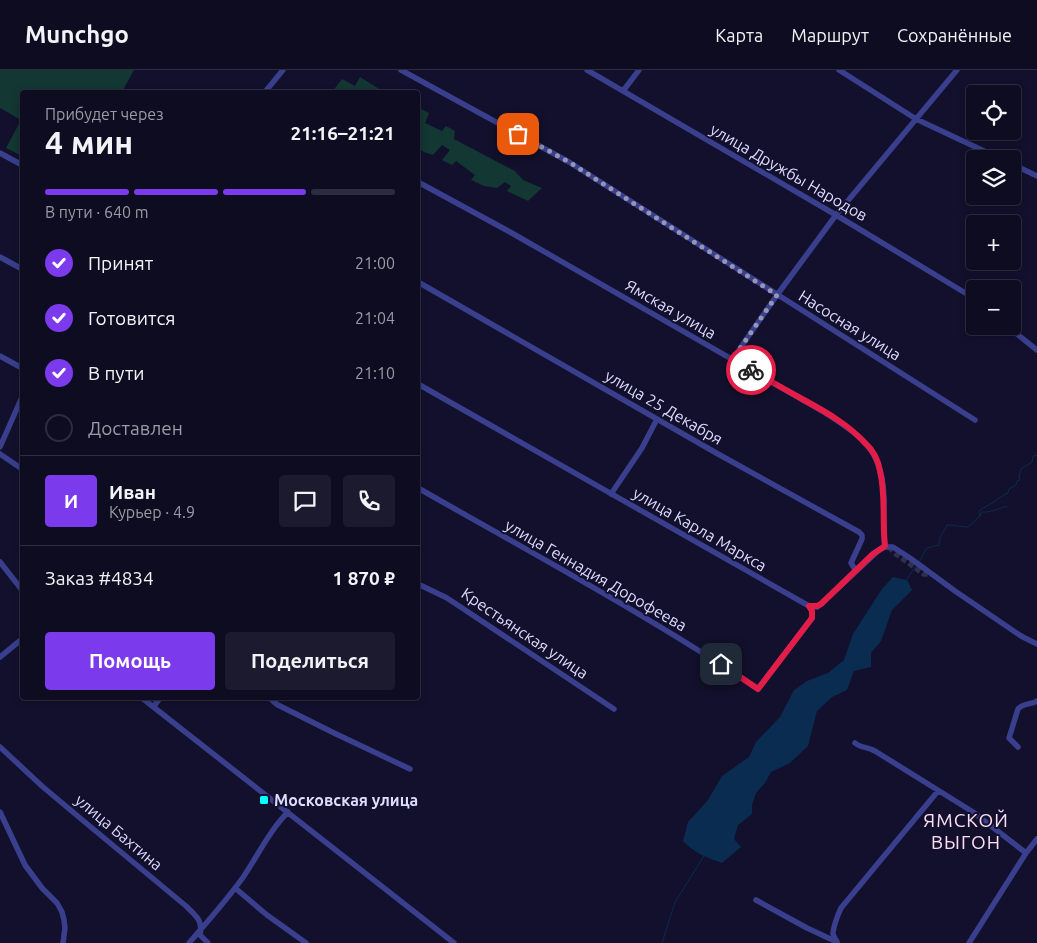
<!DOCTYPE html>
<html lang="ru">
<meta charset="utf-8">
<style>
body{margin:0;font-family:Ubuntu,sans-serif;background:#1c1a2e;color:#f1f3f6;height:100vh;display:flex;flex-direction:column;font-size:19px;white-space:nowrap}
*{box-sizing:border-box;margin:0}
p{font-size:16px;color:#9b9ba5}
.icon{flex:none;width:28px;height:28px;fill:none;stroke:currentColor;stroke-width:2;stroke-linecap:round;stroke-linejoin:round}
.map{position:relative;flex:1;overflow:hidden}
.sheet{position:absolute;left:20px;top:20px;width:400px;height:610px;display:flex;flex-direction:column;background:#0e0c21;border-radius:5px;box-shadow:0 2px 8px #0003,0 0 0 1px #2e2c3f}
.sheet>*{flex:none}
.fabs{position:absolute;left:966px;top:15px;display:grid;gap:10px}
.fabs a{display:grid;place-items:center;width:55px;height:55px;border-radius:5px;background:#0e0c21;box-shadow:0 2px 8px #0003,0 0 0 1px #2e2c3f;font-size:25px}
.pin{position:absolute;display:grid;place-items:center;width:42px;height:42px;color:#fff;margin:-21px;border-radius:10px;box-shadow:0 2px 8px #0006}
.courier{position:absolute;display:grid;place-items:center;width:50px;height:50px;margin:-25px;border:4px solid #e11d48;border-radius:50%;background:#fff;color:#222;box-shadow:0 1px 6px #0007}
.head em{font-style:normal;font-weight:700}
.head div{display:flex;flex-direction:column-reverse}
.head{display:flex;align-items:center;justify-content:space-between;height:85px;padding:0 25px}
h1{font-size:32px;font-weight:700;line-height:38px}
.bar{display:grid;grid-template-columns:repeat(4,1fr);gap:8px 5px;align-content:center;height:60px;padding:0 25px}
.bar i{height:6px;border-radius:4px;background:#2e2c3f}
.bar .current{background:#7c3aed}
.bar p{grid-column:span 4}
.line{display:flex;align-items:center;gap:12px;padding:0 25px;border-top:1px solid #2e2c3f}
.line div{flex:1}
.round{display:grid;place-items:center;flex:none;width:52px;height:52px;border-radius:5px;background:#1c1a2e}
ol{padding:0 25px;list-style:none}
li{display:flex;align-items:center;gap:15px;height:55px}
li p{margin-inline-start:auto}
li .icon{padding:5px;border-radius:50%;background:#7c3aed;color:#fff;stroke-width:4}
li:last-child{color:#9b9ba5}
li i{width:28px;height:28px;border:2px solid #2e2c3f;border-radius:50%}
.primary-button{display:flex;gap:10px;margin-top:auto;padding:10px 25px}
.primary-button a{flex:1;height:58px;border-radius:5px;background:#7c3aed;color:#fff;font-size:20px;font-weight:700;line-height:58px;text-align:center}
.primary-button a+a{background:#1c1a2e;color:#f1f3f6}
header{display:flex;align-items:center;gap:30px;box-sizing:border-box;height:70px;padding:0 25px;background:#0e0c21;border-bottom:1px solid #2e2c3f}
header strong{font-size:24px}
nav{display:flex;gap:28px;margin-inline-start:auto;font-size:18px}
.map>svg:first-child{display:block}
.green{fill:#133732}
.water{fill:#0a2c51}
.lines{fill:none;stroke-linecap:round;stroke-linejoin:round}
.stream{stroke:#0a2c51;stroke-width:1}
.minor-tunnel{stroke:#302f4c;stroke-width:5.5;stroke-dasharray:5.5 3;stroke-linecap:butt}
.minor{stroke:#393f8d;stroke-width:5.5}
.done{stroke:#9595b5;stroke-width:5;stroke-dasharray:0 9}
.route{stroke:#e11d48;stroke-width:6}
.poi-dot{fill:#08fffd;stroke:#12102c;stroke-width:2}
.labels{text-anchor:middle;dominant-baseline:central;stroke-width:4;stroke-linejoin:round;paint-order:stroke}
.street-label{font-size:16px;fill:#dcdcff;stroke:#12102c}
.poi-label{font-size:16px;font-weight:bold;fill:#dcdcff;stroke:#12102c;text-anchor:start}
.quarter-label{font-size:19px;letter-spacing:1px;fill:#ffdef6;stroke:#12102c}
</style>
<header>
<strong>Munchgo</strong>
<nav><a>Карта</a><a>Маршрут</a><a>Сохранённые</a></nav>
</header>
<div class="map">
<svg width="1037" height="873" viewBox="0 0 1037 873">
<rect width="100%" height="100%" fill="#12102c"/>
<path class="green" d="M0,0H134L122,22H22V86L6,78L21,50L0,38Z
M360,7L384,22H332L342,9L355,16Z
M419,38L429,43L425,53L442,61L446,56L455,61L454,69L515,101L523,110L542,118L528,131L507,121L511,116L505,112L497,118L484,116L471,110L475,105L456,91L452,95L442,90L450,80L442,75L433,85L424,82L418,78V40Z"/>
<path class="water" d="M893,507L907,510L912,520L892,540L881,571L871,583V597L854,601L847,620L832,627L817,641L808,676L790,693L771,702L765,713L756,723L752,735V744L738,755L734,769L741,777L722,793C708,788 694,783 683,771L688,752L708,730L722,706L749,687L756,672L780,647L794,620L807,611L828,603L844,590L853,564L882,519Z"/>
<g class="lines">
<path class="stream" d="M980,446L982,442C992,442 996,440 1006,436L1007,437
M919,492L927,478L939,475C939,465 944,463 947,455C954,455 961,457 968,457L980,446L979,441C983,438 989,435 994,432C999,429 1002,425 1008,423L1009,419L1016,415L1017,411L1020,410L1019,407L1021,399L1032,392L1033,387L1035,385L1037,386
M906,511L916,495
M662,873L675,832L704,786"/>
<path class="minor-tunnel" d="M889,477L896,484L924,504H933"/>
<path class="minor" d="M401,0L569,92L975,350
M587,0L836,145L967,224L975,231
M839,0L916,49L1001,89
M623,21L639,0
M265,22L283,0
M0,83L22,95
M1012,94L1037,106
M418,112L510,162L824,342C863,368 883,379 884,430C884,446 883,461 885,477
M0,187L22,199
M418,212L718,384L859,462L862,465V469L851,493L856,501
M1007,256L1037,280
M0,286L22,298
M732,290L777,225L836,145L957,0
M418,314L809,536L817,537L821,534L879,480L885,477H893L910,488L955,521L1021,566L1037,574
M0,377L22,327
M0,384L22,399
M418,418C532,483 649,546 758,619L812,548V541L809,536
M611,424L642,378L657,349
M0,492L22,520
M418,514L447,528L614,639
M0,587L22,569
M142,628L454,873
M270,628L274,632L278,635L334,663L410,699
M154,636L160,628
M855,673C861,678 868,677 875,681L973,742L1026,783
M0,677L43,717L86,753L186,836C196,846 203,850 200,865L208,873
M1018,677L1009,668L1018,639C1023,633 1031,635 1037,631
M0,742L25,795L42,818L57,833L62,842L64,850L65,858L63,873
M235,818L267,845L306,873
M756,830L807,858L837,872
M837,872C836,870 834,867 833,864C833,858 838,844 841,838L938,721
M189,873C208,851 227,830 244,806C258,785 270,760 288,742
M969,873L1026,783L1037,769"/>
</g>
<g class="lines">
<path class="done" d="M518,64L569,92L777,225L732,290L751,300"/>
<path class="route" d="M721,594L758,619L812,548V541L809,536H817L821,534L873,484L885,476C882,451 886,425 880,401C878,390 874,381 866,374C849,355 826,342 804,330C786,320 768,310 751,300"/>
</g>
<rect class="poi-dot" x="259" y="725" width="10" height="10" rx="2.5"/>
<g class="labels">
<g class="street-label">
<text transform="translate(789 102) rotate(30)">улица Дружбы Народов</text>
<text transform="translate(671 239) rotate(30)">Ямская улица</text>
<text transform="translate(850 255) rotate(32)">Насосная улица</text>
<text transform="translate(664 337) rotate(30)">улица 25 Декабря</text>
<text transform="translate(700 459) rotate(30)">улица Карла Маркса</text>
<text transform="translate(596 505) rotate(30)">улица Геннадия Дорофеева</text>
<text transform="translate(525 563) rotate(34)">Крестьянская улица</text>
<text transform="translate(119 762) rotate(40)">улица Бахтина</text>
</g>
<g class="poi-label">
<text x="274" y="730">Московская улица</text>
</g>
<g class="quarter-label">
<text x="966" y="750">ЯМСКОЙ<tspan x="966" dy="22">ВЫГОН</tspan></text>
</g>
</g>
</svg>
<div class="fabs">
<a><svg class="icon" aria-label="locate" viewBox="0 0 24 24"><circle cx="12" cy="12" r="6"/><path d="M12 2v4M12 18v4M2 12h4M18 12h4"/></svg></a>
<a><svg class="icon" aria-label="layers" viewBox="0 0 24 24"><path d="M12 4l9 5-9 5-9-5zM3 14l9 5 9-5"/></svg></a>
<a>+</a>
<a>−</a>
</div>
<div class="pin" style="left:518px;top:64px;background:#ea580c"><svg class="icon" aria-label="bag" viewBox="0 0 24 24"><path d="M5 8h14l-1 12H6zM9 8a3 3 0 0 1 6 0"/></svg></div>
<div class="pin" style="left:721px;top:594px;background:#1f2937"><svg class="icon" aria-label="home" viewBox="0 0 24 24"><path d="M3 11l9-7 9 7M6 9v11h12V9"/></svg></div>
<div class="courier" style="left:751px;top:300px"><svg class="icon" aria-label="bike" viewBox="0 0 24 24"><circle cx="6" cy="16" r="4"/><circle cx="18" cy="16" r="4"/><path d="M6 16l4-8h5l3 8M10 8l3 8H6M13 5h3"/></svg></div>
<section class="sheet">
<div class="head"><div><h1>4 мин</h1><p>Прибудет через</p></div><em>21:16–21:21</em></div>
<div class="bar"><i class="current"></i><i class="current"></i><i class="current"></i><i></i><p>В пути · 640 m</p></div>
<ol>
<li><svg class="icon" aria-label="check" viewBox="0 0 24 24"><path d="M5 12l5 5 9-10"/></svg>Принят<p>21:00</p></li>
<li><svg class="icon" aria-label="check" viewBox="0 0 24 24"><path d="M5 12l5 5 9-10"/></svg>Готовится<p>21:04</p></li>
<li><svg class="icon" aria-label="check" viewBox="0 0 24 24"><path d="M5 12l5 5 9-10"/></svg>В пути<p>21:10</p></li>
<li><i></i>Доставлен</li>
</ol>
<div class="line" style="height:90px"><b class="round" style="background:#7c3aed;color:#fff">И</b><div><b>Иван</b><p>Курьер · 4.9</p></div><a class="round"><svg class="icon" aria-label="chat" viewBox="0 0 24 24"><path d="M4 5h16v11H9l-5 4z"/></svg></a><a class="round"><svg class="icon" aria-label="phone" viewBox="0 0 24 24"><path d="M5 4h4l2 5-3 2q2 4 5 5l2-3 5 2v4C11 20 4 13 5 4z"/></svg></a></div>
<div class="line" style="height:65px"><div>Заказ #4834</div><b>1 870 ₽</b></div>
<div class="primary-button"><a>Помощь</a><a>Поделиться</a></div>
</section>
</div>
